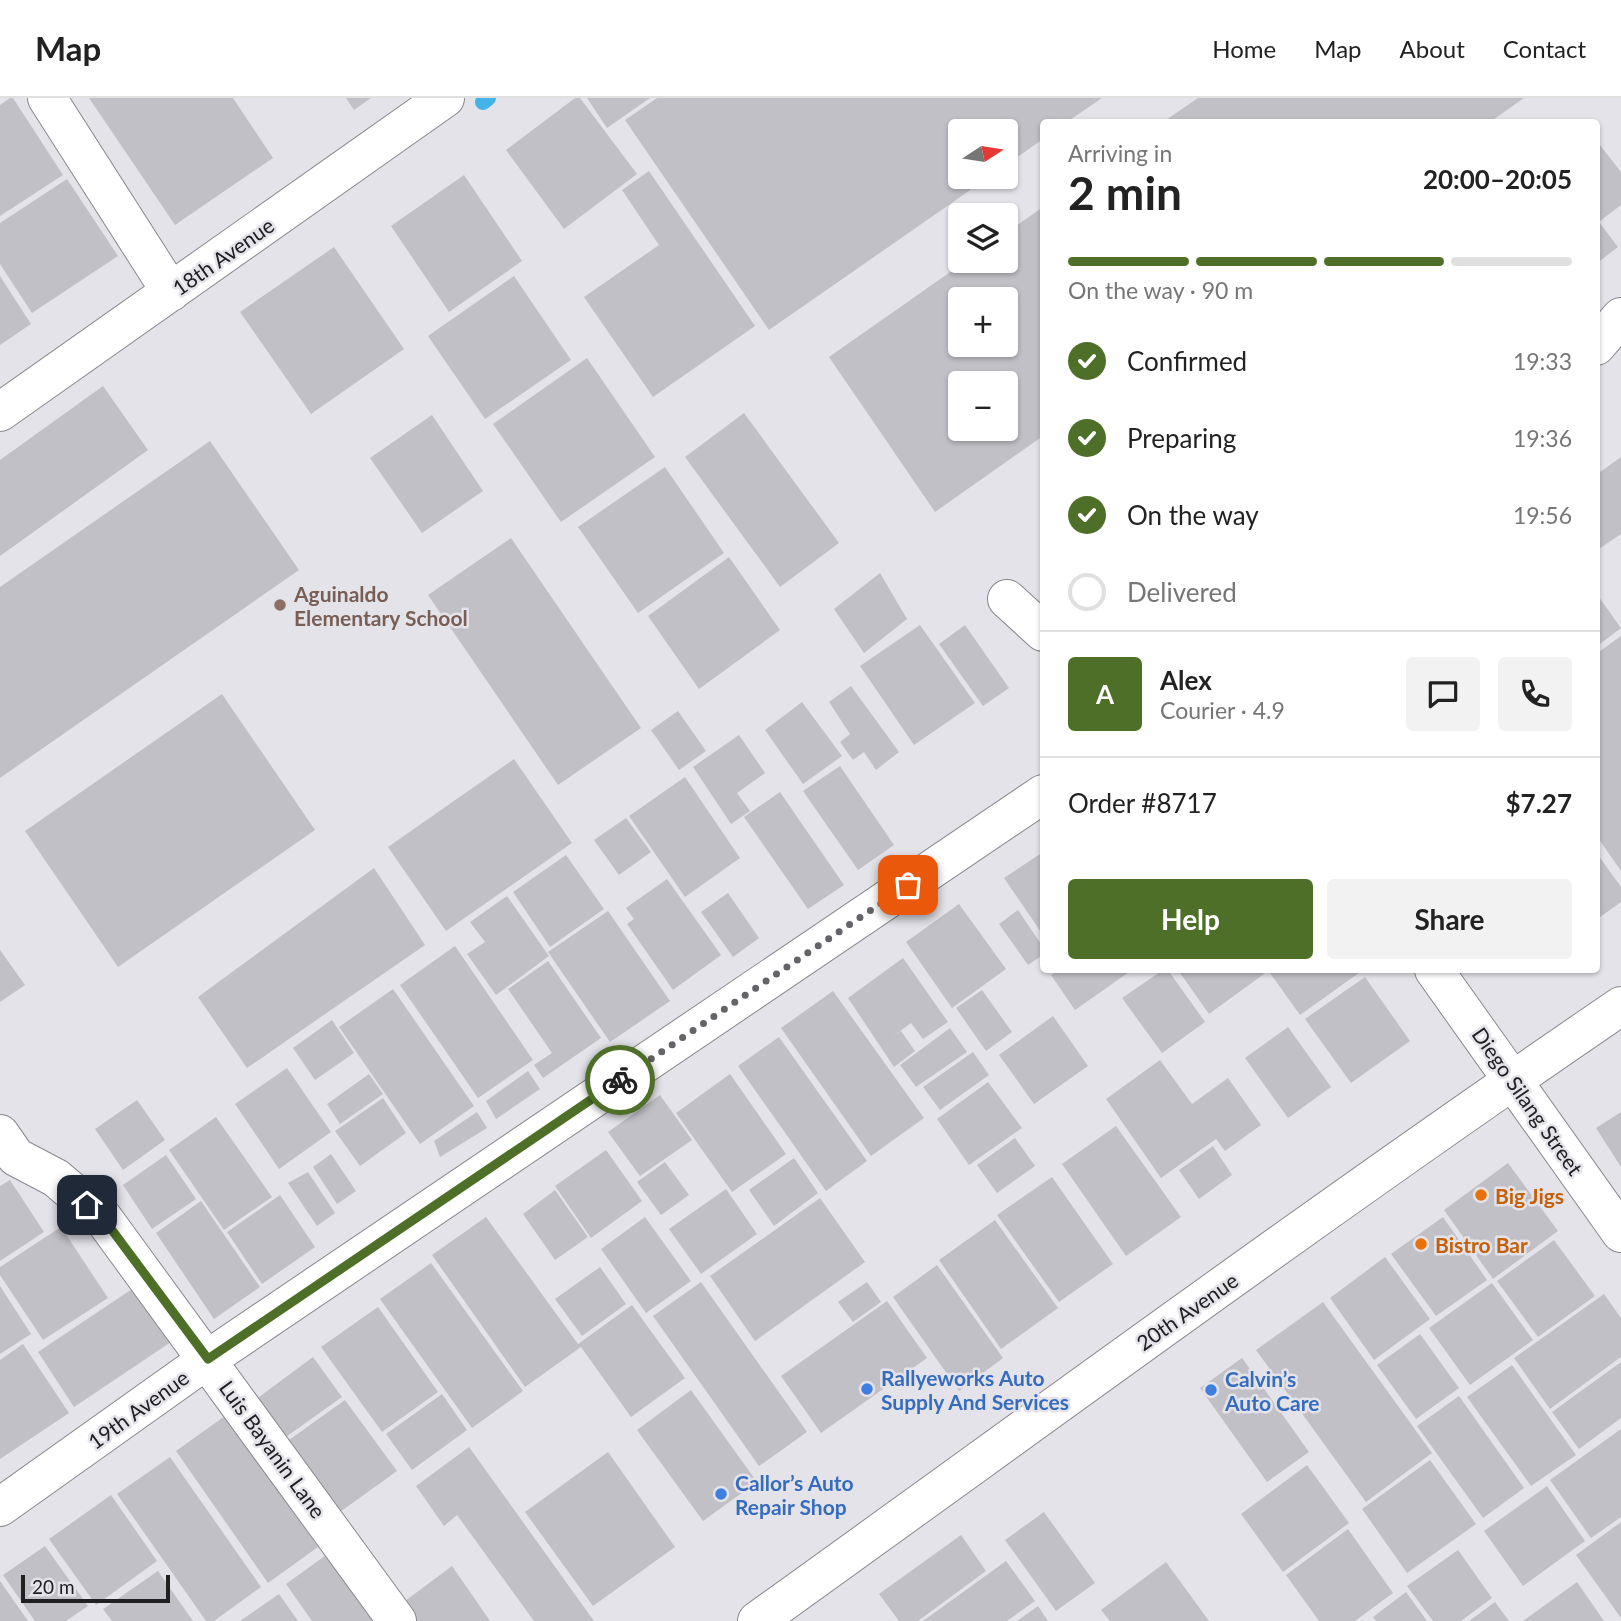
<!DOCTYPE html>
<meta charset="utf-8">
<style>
body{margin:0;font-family:Lato,sans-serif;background:#f2f2f2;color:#222;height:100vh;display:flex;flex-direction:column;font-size:26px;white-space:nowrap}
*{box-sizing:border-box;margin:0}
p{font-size:23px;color:#767676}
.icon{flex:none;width:38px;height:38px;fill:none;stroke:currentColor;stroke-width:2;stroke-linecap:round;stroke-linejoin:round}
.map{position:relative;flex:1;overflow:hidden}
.drawer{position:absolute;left:1040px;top:21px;width:560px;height:854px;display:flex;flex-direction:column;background:#fff;border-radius:7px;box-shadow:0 2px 5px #0004}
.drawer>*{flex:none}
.needle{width:46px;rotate:78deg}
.controls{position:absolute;left:948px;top:21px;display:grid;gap:14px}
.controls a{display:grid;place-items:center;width:70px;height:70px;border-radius:7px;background:#fff;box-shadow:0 2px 5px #0004;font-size:35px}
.scale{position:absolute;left:21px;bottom:18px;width:149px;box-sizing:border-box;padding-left:7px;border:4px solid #202022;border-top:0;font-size:19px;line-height:24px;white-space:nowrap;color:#202022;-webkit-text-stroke:5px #e3e3e9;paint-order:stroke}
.pin{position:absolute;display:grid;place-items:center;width:60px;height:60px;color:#fff;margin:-30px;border-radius:14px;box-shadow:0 4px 10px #0006}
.courier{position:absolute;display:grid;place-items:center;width:70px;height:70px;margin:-35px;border:5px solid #4d6f27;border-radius:50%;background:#fff;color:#222;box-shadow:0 2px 9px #0007}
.headline em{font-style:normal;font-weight:700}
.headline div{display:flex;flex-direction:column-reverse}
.headline{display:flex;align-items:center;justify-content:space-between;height:119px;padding:0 28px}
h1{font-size:46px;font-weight:700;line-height:52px}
.bar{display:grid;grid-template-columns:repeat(4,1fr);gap:10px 7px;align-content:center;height:84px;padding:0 28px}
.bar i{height:9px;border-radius:5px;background:#e0e0e0}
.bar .on{background:#4d6f27}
.bar p{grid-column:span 4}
.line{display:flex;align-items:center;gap:18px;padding:0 28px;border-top:2px solid #e0e0e0}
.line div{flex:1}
.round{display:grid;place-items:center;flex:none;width:74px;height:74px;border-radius:7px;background:#f2f2f2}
ol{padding:0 28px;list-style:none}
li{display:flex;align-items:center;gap:21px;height:77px}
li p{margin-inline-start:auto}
li .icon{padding:7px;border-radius:50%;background:#4d6f27;color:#fff;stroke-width:4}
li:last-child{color:#767676}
li i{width:38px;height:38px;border:4px solid #e0e0e0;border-radius:50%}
.primary-button{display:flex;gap:14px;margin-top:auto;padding:14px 28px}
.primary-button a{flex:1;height:80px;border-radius:7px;background:#4d6f27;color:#fff;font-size:28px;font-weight:700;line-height:80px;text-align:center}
.primary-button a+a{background:#f2f2f2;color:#222}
header{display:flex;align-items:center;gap:42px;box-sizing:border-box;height:98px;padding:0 35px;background:#fff;border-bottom:2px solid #e0e0e0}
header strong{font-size:33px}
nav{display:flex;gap:38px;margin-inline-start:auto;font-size:24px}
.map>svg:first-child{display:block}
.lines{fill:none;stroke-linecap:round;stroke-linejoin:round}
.stream{stroke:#44b3e7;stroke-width:16}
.building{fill:#c0c0c6;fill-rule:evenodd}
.minor-casing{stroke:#88888d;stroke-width:40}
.major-casing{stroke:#88888d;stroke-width:40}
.minor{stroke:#fff;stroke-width:38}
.major{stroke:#fff;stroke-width:38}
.done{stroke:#646468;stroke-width:7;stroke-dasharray:0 12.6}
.route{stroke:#4d6f27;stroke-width:9}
.education-dot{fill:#8d6e63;stroke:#e3e3e9;stroke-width:2.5}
.food-dot{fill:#e8710a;stroke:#e3e3e9;stroke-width:2.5}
.shop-dot{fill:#3f7fe0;stroke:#e3e3e9;stroke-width:2.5}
.labels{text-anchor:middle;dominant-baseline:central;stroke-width:5;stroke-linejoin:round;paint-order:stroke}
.street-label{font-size:21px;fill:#202022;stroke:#e3e3e9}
.education-label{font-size:21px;font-weight:bold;fill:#785e54;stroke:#e3e3e9;text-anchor:start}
.food-label{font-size:21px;font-weight:bold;fill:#c56008;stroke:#e3e3e9;text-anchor:start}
.shop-label{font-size:21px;font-weight:bold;fill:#366cbe;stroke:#e3e3e9;text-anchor:start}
</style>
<header>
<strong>Map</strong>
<nav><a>Home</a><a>Map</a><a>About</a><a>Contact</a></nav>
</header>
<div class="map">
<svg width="1621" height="1523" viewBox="0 0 1621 1523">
<rect width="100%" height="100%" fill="#e3e3e9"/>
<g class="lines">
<path class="stream" d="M483,4L488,0"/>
</g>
<path class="building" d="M10,0H13L63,77L0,118V7Z
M89,0H233L273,60L175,127Z
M346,0H371L354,12Z
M575,0H580L637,76L564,131L506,52Z
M587,0H650L607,30Z
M657,0H1102L1067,24H1043V41L1006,67V33H961V79H989L769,232L625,22Z
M1198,0H1524L1490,24H1163Z
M1596,42L1621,74V107L1600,123L1596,117Z
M649,73L755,228L653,299L584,199L659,147L622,92Z
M464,77L522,163L449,214L391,128Z
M67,81L118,158L32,215L0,166V125Z
M1043,109V338L935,414L829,259L966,163H1006V135ZM961,201H1006V247H961ZM961,285H1006V331H961Z
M1596,120L1618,149L1596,166Z
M334,149L404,251L311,316L240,214Z
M0,178L31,226L0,247Z
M514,178L571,262L485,321L428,238Z
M587,260L655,359L561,424L493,326Z
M103,288L148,352L0,458V362Z
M744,315L839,445L780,489L685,359Z
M432,317L483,393L422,435L370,360Z
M210,343L299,472L0,680V489Z
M1621,359V436L1596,453V377Z
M665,369L724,455L638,515L578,429Z
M511,440L641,630L558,687L428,497Z
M729,459L780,532L699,591L648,518Z
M880,475L907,521L864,555L834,511Z
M1596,495L1621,530L1596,549Z
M920,527L975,605L914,647L860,568Z
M965,527L1009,590L983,608L939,546Z
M1621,538V773L1596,737V556Z
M851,588L899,654L876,672L864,654L853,662L840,644L850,636L829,604Z
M222,596L315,732L118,869L25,733Z
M802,604L842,658L803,686L765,632Z
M678,613L706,653L679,672L651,632Z
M739,637L765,675L737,695L750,713L731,726L693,669Z
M514,661L572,745L446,833L388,749Z
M840,668L894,747L858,772L803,693Z
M685,679L740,760L685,799L629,718Z
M780,694L844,787L808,811L744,719Z
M626,720L651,754L619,777L594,742Z
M1043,754V837L1004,780Z
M1596,754L1621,789V804L1596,822Z
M566,757L604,811L550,849L513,794Z
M374,770L425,847L247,970L198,899Z
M667,781L721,857L673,892L627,826L634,821L626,810Z
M728,795L759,840L733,859L701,814Z
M507,798L549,858L496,897L467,856L485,844L470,824Z
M959,806L1006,871L952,910L906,844Z
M1018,812L1043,849V857L1028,867L999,826Z
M608,813L670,903L610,944L548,854Z
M455,848L533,962L478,1000L400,887Z
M0,852L25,887L0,904Z
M903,860L948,924L923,941L911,925L891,940L901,933L915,953L894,969L848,900Z
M548,863L601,940L543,980L534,967L552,955L508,891Z
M1059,872H1132L1075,912L1051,877Z
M1163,872H1168L1205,924L1162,955L1122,900Z
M1178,872H1260L1264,876L1209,916Z
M1275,872H1363L1300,917L1270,875Z
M1365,879L1410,943L1351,985L1305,921Z
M393,891L474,1008L420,1046L339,929Z
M982,892L1012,934L986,953L956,910Z
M833,893L924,1020L871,1058L781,930Z
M1053,918L1088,968L1034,1006L999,957Z
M332,922L354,955L315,982L293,950Z
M1288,929L1331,989L1288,1020L1245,960Z
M950,930L967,954L916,989L900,967Z
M779,939L867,1063L826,1093L738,968Z
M973,954L989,977L940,1012L923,989Z
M1160,962L1192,1006L1228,980L1261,1027L1225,1053L1216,1041L1161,1080L1106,1001Z
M287,970L331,1034L279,1071L235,1006Z
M528,973L540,991L496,1021L486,1003Z
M369,976L383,996L340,1026L327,1006Z
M730,976L786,1056L732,1094L676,1015Z
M988,984L1022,1030L969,1067L937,1021Z
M660,997L692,1042L640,1078L608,1034Z
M383,1000L406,1035L360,1068L335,1033Z
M137,1002L165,1042L123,1072L95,1031Z
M477,1014L487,1030L440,1059L434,1043Z
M1621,1014V1069L1596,1030Z
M216,1019L272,1099L224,1132L169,1052Z
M1116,1028L1181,1119L1126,1158L1062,1066Z
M1015,1040L1035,1068L997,1095L977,1067Z
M1213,1048L1232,1077L1199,1101L1179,1072Z
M606,1052L642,1103L591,1140L555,1088Z
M331,1056L356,1093L337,1106L313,1069Z
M166,1057L196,1101L152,1131L123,1087Z
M794,1060L818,1095L774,1128L749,1092Z
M665,1064L689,1097L661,1117L637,1084Z
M1508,1065L1558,1133L1493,1181L1444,1112Z
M308,1074L335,1115L317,1128L288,1085Z
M1052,1079L1113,1166L1059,1204L997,1117Z
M10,1082L44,1134L0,1163V1088Z
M726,1091L757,1136L701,1176L669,1131Z
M555,1092L588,1139L555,1162L523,1116Z
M280,1097L315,1149L262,1186L227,1134Z
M820,1100L865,1164L755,1243L710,1178Z
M201,1103L260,1189L214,1221L156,1135Z
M486,1119L578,1246L632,1207L685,1280L631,1319L581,1249L525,1289L432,1157Z
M645,1119L691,1183L646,1215L601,1151Z
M1443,1119L1487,1182L1436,1218L1391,1156Z
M995,1122L1058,1210L1001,1251L939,1162Z
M61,1129L108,1200L43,1242L0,1177V1169Z
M1554,1142L1595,1198L1538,1239L1497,1183Z
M1385,1159L1430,1221L1374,1262L1330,1200Z
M431,1165L523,1293L472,1330L380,1201Z
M937,1167L1003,1260L959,1293L893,1199Z
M600,1169L626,1206L582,1238L555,1201Z
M144,1183L180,1238L74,1309L38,1254Z
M701,1184L807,1334L759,1368L653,1218Z
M867,1184L881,1204L853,1224L838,1204Z
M1492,1185L1533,1242L1470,1287L1429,1230Z
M0,1188L31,1236L0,1256Z
M1604,1196L1621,1220V1259L1550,1311L1514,1260Z
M887,1203L927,1260L821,1335L781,1278Z
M1323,1204L1432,1355L1366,1404L1256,1252Z
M378,1209L438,1294L382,1334L321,1249Z
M1420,1236L1459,1290L1416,1321L1377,1267Z
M23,1246L69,1315L0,1361V1262Z
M313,1259L342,1299L283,1341L255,1302Z
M1242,1260L1309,1354L1267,1384L1200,1290Z
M1621,1264V1320L1579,1351L1552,1314Z
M1512,1267L1576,1357L1531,1388L1467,1299Z
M691,1292L757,1384L703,1423L637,1332Z
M442,1296L467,1332L412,1372L386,1336Z
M1459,1298L1524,1390L1483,1420L1417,1328Z
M345,1302L397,1373L340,1414L289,1342Z
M225,1318L318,1449L268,1485L176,1353Z
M1621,1331V1419L1591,1440L1550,1382Z
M469,1349L594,1523H534L457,1417L444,1428L416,1388Z
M608,1354L675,1449L593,1508L525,1414Z
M170,1359L261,1489L214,1523H206L117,1396Z
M1430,1362L1476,1426L1407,1475L1362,1411Z
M1307,1367L1349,1425L1283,1474L1241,1416Z
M1547,1388L1585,1443L1523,1488L1484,1433Z
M111,1397L157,1463L96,1507L49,1441Z
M1044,1414L1095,1485L1056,1513L1005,1442Z
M1621,1424V1520L1576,1457Z
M1348,1431L1393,1495L1355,1523H1319L1286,1477Z
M961,1437L986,1473L918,1523H899L879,1496Z
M45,1448L88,1508L66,1523H35L3,1477Z
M1458,1452L1492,1500L1461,1523H1433L1407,1488Z
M329,1455L376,1523H312L286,1486Z
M1006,1463L1035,1503L1007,1523H923Z
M1166,1464L1209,1523H1110L1101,1512Z
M452,1468L490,1523H414L401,1506Z
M158,1473L193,1523H112L103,1511Z
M0,1483L28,1523H0Z
M1577,1484L1604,1523H1523Z
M1406,1494L1427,1523H1376L1373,1519Z
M279,1496L298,1523H240Z
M1495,1504L1509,1523H1469Z
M1038,1508L1048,1523H1017Z"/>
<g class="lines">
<defs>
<path id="minor" d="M47,0L171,194
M1596,248L1621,219
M0,314L445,0
M1007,501L1043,534
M1434,872L1621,1135
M0,1036L16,1059L56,1080L103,1120L397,1523
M0,1409L208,1261L1043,696"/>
<path id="major" d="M757,1523C1044,1317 1329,1107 1621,908"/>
</defs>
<use href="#minor" class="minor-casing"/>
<use href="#major" class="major-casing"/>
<use href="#minor" class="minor"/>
<use href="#major" class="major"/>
</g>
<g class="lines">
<path class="done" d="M620,982L908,787"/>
<path class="route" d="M87,1107L103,1120L208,1261L620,982"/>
</g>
<circle class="education-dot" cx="280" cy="507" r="7"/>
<g class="food-dot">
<circle cx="1481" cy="1097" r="7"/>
<circle cx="1421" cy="1146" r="7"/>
</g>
<g class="shop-dot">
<circle cx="867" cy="1291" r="7"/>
<circle cx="1211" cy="1292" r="7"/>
<circle cx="721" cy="1396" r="7"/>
</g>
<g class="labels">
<g class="street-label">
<text transform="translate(223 158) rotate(-35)">18th Avenue</text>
<text transform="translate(1528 1003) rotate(55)">Diego Silang Street</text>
<text transform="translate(1187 1213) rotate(-35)">20th Avenue</text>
<text transform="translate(138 1311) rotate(-36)">19th Avenue</text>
<text transform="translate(273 1351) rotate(54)">Luis Bayanin Lane</text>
</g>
<g class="education-label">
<text x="294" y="495">Aguinaldo<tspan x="294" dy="24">Elementary School</tspan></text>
</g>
<g class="food-label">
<text x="1495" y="1097">Big Jigs</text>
<text x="1435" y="1146">Bistro Bar</text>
</g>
<g class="shop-label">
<text x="881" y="1279">Rallyeworks Auto<tspan x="881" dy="24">Supply And Services</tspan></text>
<text x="1225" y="1280">Calvin’s<tspan x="1225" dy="24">Auto Care</tspan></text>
<text x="735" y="1384">Callor’s Auto<tspan x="735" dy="24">Repair Shop</tspan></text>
</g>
</g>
</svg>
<div class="controls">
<a><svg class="needle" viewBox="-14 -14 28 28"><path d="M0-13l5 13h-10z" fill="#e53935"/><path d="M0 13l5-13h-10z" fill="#767676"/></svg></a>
<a><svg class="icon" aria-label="layers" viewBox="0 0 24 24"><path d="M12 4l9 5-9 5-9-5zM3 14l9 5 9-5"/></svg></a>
<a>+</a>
<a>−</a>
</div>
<div class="scale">20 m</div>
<div class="pin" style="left:908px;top:787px;background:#ea580c"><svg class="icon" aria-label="bag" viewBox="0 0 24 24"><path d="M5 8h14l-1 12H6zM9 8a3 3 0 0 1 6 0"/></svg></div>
<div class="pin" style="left:87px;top:1107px;background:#1f2937"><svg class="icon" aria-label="home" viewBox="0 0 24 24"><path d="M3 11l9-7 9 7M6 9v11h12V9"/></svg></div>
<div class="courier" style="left:620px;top:982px"><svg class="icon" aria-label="bike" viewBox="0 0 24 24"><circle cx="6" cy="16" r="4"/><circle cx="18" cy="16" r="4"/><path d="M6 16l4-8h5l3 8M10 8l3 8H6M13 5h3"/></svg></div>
<section class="drawer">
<div class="headline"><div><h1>2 min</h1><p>Arriving in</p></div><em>20:00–20:05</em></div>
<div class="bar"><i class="on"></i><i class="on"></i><i class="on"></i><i></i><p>On the way · 90 m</p></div>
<ol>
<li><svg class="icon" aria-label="check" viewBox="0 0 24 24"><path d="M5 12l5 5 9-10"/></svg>Confirmed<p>19:33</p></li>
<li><svg class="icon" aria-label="check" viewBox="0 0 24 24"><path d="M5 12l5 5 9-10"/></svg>Preparing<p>19:36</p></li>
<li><svg class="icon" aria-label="check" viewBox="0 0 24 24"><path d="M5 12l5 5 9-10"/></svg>On the way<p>19:56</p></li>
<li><i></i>Delivered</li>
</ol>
<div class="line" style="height:126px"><b class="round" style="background:#4d6f27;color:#fff">A</b><div><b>Alex</b><p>Courier · 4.9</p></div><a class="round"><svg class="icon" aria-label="chat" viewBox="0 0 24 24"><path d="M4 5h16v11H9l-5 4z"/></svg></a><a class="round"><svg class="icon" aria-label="phone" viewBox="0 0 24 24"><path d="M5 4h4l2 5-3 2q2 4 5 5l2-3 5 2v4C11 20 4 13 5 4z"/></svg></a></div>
<div class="line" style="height:91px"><div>Order #8717</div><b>$7.27</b></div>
<div class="primary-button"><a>Help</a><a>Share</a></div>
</section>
</div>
